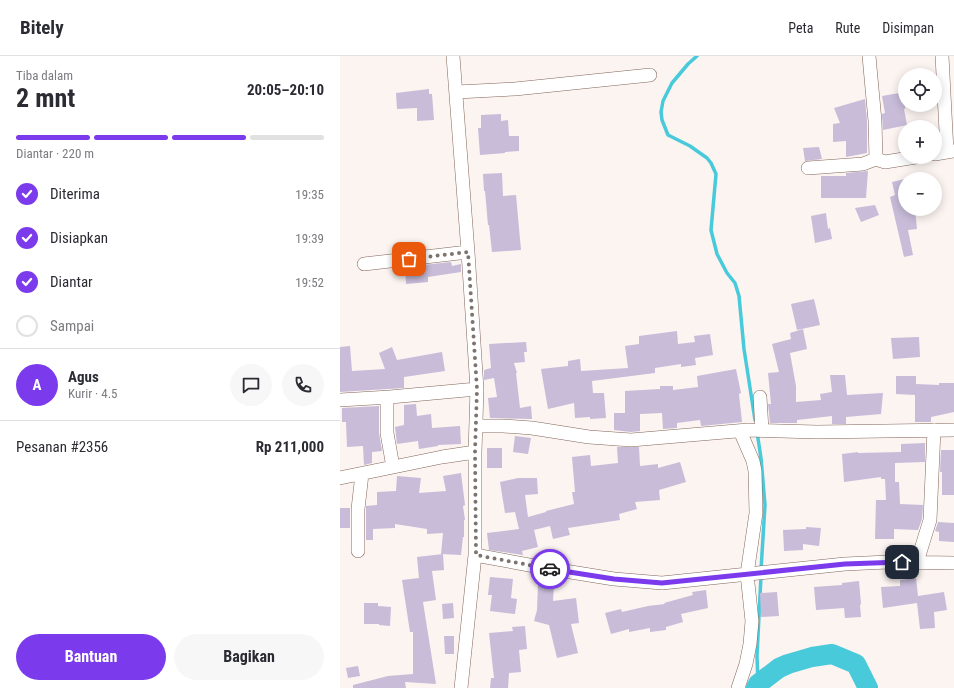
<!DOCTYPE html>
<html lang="id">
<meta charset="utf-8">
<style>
body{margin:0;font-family:"Roboto Condensed",sans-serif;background:#f7f7f7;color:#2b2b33;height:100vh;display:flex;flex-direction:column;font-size:15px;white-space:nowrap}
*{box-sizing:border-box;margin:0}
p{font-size:13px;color:#7c7c81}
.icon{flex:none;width:22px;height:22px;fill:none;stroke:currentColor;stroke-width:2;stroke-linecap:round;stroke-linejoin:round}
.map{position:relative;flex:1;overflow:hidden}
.side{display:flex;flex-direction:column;background:#fff;width:340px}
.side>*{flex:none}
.tools{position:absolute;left:558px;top:12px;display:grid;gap:8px}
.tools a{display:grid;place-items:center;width:44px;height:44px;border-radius:50%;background:#fff;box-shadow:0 2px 10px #0003;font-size:20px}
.pin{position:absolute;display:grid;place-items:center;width:34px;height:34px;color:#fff;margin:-17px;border-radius:8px;box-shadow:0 2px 6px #0006}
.courier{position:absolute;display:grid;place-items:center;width:40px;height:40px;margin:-20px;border:3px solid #7c3aed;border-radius:50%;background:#fff;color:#222;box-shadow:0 1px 5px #0007}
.summary em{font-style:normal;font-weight:700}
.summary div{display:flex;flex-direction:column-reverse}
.summary{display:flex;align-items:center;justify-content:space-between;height:68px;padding:0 16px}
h1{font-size:26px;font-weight:700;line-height:30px}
.bar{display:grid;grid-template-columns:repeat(4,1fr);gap:6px 4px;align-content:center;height:48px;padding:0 16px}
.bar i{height:5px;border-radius:3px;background:#e1e1e2}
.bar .on{background:#7c3aed}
.bar p{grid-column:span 4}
.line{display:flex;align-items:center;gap:10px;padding:0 16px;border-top:1px solid #e1e1e2}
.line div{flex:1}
.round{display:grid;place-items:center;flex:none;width:42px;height:42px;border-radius:21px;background:#f7f7f7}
ol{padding:0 16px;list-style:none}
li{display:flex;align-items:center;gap:12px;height:44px}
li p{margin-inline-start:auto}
li .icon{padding:4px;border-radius:50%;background:#7c3aed;color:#fff;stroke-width:4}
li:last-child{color:#7c7c81}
li i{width:22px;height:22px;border:2px solid #e1e1e2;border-radius:50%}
.cta{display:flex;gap:8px;margin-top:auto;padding:8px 16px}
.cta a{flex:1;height:46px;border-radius:24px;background:#7c3aed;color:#fff;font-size:16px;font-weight:700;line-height:46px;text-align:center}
.cta a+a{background:#f7f7f7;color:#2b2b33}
header{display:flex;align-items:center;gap:24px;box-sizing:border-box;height:56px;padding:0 20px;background:#fff;border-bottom:1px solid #e1e1e2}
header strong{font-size:19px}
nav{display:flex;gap:22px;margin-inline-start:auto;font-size:14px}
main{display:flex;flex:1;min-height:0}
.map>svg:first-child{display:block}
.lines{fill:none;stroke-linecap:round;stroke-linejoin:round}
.stream{stroke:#48cada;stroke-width:3.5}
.river{stroke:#48cada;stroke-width:20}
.building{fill:#c8bcd9}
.minor-casing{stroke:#826659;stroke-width:14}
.minor{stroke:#fff;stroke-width:13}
.done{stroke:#7e746f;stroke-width:4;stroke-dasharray:0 7.2}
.route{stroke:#7c3aed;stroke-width:5}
</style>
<header>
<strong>Bitely</strong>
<nav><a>Peta</a><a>Rute</a><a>Disimpan</a></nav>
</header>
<main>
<section class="side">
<div class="summary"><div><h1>2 mnt</h1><p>Tiba dalam</p></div><em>20:05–20:10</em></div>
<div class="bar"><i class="on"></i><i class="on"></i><i class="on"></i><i></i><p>Diantar · 220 m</p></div>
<ol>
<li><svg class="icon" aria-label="check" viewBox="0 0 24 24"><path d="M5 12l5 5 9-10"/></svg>Diterima<p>19:35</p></li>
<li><svg class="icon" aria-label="check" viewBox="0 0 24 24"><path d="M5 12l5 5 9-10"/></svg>Disiapkan<p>19:39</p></li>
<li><svg class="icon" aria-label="check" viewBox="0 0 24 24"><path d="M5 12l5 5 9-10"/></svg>Diantar<p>19:52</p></li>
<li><i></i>Sampai</li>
</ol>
<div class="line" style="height:72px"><b class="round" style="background:#7c3aed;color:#fff">A</b><div><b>Agus</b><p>Kurir · 4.5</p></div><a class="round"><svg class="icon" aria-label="chat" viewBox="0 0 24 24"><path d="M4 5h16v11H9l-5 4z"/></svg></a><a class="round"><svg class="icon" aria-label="phone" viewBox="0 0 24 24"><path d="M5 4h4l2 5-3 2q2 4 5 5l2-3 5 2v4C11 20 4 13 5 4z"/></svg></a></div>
<div class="line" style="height:52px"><div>Pesanan #2356</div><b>Rp 211,000</b></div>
<div class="cta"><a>Bantuan</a><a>Bagikan</a></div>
</section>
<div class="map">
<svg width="614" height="632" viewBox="0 0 614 632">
<rect width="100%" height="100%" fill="#fbf4f1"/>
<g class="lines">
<path class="stream" d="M357,0L348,8L332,27L323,45L321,56L322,64L328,79L350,90L367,102L371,107L376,118L371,174L377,198L387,217L395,227L399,240L404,293L415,364
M417,376L421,402L425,449L421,514
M418,628L417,600L421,520"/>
<path class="river" d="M416,632L418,628L439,612L448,608L472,601L492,598L516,608L528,632"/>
</g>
<path class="building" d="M89,33V38H92L94,64L77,65V52L57,53L56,37Z
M565,36V53H564L567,69L543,74L542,58L545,57L542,40Z
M525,43L527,65V97L506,101V85L493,86V68L500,67L494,52Z
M161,58V65L168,64L169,80H179V95L165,96V97L140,99L138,72H141V59Z
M479,91L482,103L465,105L463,92Z
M528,115L526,142H481V120H506V117Z
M162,117L163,140L176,139L181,194L152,196L149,169H148L145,135H144L143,118Z
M565,123V153H575L577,173L568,174L573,199L564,201L550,141L555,139L552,126Z
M535,149L539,159L521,166L515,152Z
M486,157L488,173L490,172L492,183L475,187L471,160Z
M111,206L112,210L121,208V216L88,221V226L66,228L65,211Z
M474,243L480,269L457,274L451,248Z
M463,273L467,293L450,297L456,330V346L481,344L480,338L492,336L490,319H505L507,339L543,337L541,358L506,361V368H492V360L457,364V367H430L428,348H431L428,317L439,316L432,288L451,283L450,277Z
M337,275L338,288L355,286L354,280L370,278L373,299L355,302L356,309L341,311V308L315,312V317L252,325L253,337H264L266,362L250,363V361L235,362L234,347L208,353L201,313L228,310V305L240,303L241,315L288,312L285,290L299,288V280Z
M579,281L580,301L553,303L551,282Z
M186,286L187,296H184L185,306L174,307L177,317H176L180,352L191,350L192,363L150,362L148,342L157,341L154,322L144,324V314L151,312L149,288Z
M10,290L12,315L45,313L39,297L52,291L57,304L102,296L105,315L64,321V332L0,336V291Z
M396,313L401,337L399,338L402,366L361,370L360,364L337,367V372L323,373L322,357L300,358V375L291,376L274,374V357H285V335L320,333V330H333V334L358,331L357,320Z
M556,320H576V328L599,329V327H614V356L591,361V366H575V339L556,338Z
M76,348L77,360L91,358L92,372L120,370L121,388L98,389V390L79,393L78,385L57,388L55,371L64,369V349Z
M39,350V377L42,395L32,396V407L24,409L23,390L7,391L6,366H2V352Z
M175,380L191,382L188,398L173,396Z
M585,387V406L555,407V426H559L560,448L583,449L582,463L578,474L554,473V483H535L536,444H546L545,423H541V421L504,426L502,398L518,396V397L561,396V388Z
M277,391H299L300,410L318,408V412L340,406L346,426L319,434L320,444L295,446L297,453L279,458L280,464L228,472L230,479L213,483L210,470L194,474L198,491L182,495L183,499L149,494L147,477L179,473L175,456L165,457L160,426L178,422H197L198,438L185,439L188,461L206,456V455L234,448L232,436H235L232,401L250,399L251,410L278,407Z
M147,392H162V412H147Z
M601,394H614V439H602V416H600Z
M121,417L125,449L123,450L125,464H124V481H123L121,499L101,498L103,477L87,478V473L55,468V472L33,473V484H26V450L37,449V436L56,435L57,420L81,422L79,437L106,435L103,420Z
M0,452H10V472H0Z
M598,466L614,467V486L599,485V476L595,475Z
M466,471L481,472L479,490L463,488V494L444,495L443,474L466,473Z
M103,498L104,514L92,515L96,544L83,546L96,628L65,626L66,632H13V629L48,620L73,618V576H70L62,524L79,522L77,501Z
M150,521L173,523L171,542L177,543L175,558L150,555L152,539H148Z
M576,522L578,540L604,536L607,554L594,556L595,572L580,573L577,547L543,552L541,531L560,530V524Z
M519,525L521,548L520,549L521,561L505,562L504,552L476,554L474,531L502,529V527Z
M198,528L214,529L213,545L236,542L239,567L231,568L238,597L217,602L209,569L194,565L197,554Z
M366,534L368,552L341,558L343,566L326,571V574L310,576V572L289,576V573L271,578L265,557L281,553L282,556L308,550L325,548L324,547L353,539L352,536Z
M437,536L439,560L421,561L420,537Z
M24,547H38V550L51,551L50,570L39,569V568H24Z
M113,547L114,562L103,563L102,548Z
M185,570L187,593L179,594L181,616L169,617L168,632H150L151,622H154L149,577L173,575L172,571Z
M104,580H114V598H105Z
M18,610L20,620L8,622L6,612Z"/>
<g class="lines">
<defs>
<path id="minor" d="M113,0L128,196L137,333L135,396V499L121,632
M529,0L535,65L536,103
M602,0L607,95
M117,36L175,33L310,19
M595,98L614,95
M468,112L523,108L536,103L545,106L576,101
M24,208L128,196
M47,341V377L53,411
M420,341L422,374
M0,344L50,341L137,333
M137,370H163L192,372L249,381L291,384L408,374L477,376L614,374
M0,422L102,401L135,396
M18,495V453L22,418
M135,499L200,511L274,523L322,527L505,508L548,506L614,507
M577,506L590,464L594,374
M398,632L406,608L410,588L412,565L407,518L416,457L415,415L413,405L400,375"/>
</defs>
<use href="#minor" class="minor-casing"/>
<use href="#minor" class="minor"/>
</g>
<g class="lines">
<path class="done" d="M69,203L128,196L137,333L135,396L136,499L210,513"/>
<path class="route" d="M210,513L274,523L322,527L505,508L562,506"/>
</g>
</svg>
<div class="tools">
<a><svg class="icon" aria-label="locate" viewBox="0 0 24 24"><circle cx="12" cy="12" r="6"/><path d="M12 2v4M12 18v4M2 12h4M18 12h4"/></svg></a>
<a>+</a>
<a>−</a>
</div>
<div class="pin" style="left:69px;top:203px;background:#ea580c"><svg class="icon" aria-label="bag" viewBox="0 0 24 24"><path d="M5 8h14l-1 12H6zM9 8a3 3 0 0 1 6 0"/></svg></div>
<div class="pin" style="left:562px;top:506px;background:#1f2937"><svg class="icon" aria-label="home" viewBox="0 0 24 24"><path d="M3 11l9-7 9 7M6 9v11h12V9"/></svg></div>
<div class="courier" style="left:210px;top:513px"><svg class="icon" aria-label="car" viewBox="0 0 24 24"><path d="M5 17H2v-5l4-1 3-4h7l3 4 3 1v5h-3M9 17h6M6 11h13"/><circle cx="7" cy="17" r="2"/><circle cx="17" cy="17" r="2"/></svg></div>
</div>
</main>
